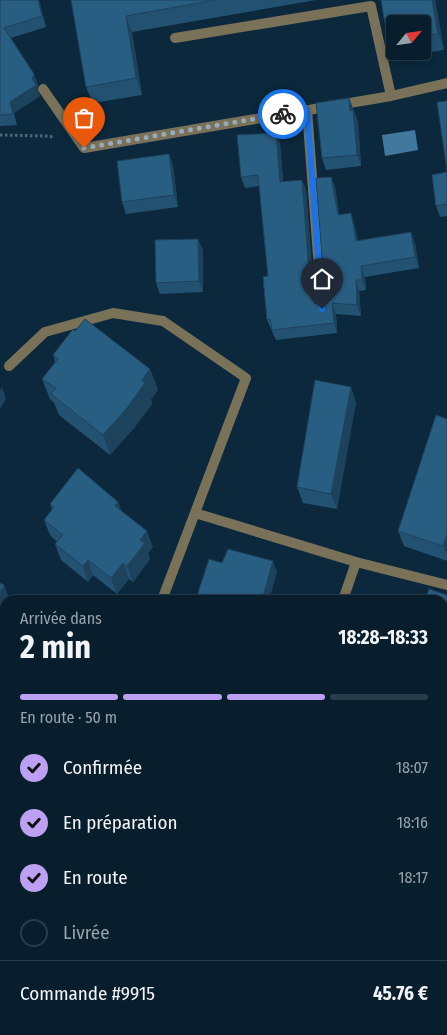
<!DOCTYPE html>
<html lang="fr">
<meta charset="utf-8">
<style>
body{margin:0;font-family:"Fira Sans Condensed",sans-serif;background:#112735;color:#f1f3f6;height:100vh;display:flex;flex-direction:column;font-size:19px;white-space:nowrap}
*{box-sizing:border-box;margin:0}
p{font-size:16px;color:#98a2aa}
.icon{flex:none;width:28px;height:28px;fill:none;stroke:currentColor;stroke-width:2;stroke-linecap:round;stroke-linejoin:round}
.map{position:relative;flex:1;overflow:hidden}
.sheet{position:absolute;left:0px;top:595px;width:448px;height:440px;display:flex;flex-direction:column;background:#081e2d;border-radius:15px 15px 0 0;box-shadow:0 2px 8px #0003,0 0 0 1px #293c49}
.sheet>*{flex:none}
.needle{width:32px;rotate:61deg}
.fabs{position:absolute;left:386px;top:15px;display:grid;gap:10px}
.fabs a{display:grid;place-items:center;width:45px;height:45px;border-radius:5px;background:#081e2d;box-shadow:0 2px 8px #0003,0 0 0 1px #293c49;font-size:25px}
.pin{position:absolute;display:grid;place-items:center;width:42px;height:42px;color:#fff;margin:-51px -21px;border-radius:50% 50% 50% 0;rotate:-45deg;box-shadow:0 0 5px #0007}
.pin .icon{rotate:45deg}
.courier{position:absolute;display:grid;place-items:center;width:50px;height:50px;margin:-25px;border:4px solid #1a73e8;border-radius:50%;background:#fff;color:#222;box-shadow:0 1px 6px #0007}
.overview em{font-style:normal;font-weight:700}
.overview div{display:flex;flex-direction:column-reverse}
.overview{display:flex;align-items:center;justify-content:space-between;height:85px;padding:0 20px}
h1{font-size:32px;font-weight:700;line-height:38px}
.bar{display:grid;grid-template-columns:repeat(4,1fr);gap:8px 5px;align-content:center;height:60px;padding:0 20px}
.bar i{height:6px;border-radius:4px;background:#293c49}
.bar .selected{background:#bca0f2}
.bar p{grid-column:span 4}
.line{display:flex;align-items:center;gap:12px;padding:0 20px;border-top:1px solid #293c49}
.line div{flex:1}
ol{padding:0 20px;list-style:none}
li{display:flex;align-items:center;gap:15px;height:55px}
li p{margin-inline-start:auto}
li .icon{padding:5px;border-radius:50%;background:#bca0f2;color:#111;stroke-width:4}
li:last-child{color:#98a2aa}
li i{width:28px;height:28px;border:2px solid #293c49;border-radius:50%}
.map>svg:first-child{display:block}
.pitch{fill:#4b3c0c}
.water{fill:#43789e}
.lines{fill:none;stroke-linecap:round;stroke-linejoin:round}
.path{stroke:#4e6779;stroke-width:3;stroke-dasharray:2.5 2.5;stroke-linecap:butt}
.service{stroke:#797158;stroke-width:10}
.minor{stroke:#797158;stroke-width:10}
.tertiary{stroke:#797158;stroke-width:10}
.wall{fill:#235171;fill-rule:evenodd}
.shaded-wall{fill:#1d425c}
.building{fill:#295e83;stroke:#1d425c}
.done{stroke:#95abba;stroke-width:5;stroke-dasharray:0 9}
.route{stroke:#1a73e8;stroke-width:6}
</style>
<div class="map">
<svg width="447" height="1035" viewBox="0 0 447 1035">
<rect width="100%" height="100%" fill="#0b283c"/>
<path class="pitch" d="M186,1030H370L368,1035H183Z"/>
<path class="water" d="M415,130L418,150L385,156L382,135Z"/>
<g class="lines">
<path class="path" d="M0,135L47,136L53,137"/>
<path class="service" d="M175,38L371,6L391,96L447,83
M43,89L84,148L391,96
M307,110L322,309
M9,366L45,332L113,313L163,321L246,378L162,600
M195,513L356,562
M343,600L356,562L447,585"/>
<path class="minor" d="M0,990L5,993
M69,1030L77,1035"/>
<path class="tertiary" d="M442,971L447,960
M442,1014L447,1017
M414,1035L417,1030"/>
</g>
<path class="wall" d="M0,0H39L46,27L11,38L34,74L38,85L37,88L40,96L14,113L17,125L0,126Z
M71,0H316L132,32L142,95L93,103L86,87Z
M381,0H435L444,50L394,58L388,42ZM395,24H422V51H395Z
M349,98L358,122L361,166L326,170L322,158Z
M276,133L280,143L283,182L302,180L306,190L315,304H322L325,298L331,177L335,187L339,214L354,223L358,241L415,243L419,268L365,277L366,290L359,291L361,316L336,314L337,333L276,340L267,320L268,276L259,186L245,188L241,177Z
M169,154L173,166L178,207L126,214L122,202Z
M447,172V216L440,217L436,206Z
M203,250V292L160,294L156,283Z
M75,331L150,369L158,390L151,399L152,404L134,428L110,455L59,415L54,403L50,399L42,379L55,362L53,355Z
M356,402L337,509L303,503L297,487Z
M447,419V561L404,546L398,531Z
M118,502L122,512L153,547L148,553L150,559L133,582L129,579L117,594L93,575L88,582L61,560L55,544L57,542L50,535L44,520L52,509L50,504Z
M222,563L277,572L269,600H198L197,596Z
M447,595V659L442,657V600Z
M0,673L5,675V734L0,732Z
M0,771L5,774V828L0,826Z
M0,841L5,843V915L0,913Z"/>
<path class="shaded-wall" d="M38,0H39L46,27L42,16Z
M432,0H435L444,50L438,34Z
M126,16L132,32L142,95L136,78Z
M34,74L38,85L37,88L40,96L14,113L17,125L10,102L32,79Z
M349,98L358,122L361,166L357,155L350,111Z
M276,133L280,143L284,192L280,182Z
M169,154L173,166L178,207L174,195Z
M331,177L335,187L341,225L338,215Z
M302,180L306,190L315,310L311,299Z
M351,213L354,223L360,252L356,241Z
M411,232L415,243L419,268L415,257Z
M198,239L203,250V292L199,281Z
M361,266L365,277L366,290L362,280Z
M356,280L359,291L361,316L357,305Z
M332,303L336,314L337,333L334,323Z
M150,369L158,390L151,399L152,404L134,428L110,455L103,435L142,380Z
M2,387L6,399L0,409V390Z
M351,387L356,402L337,509L331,494Z
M118,502L124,517L115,506Z
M147,531L153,547L148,553L150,559L133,582L127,566L140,540Z
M447,535V556L443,546Z
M88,560L93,575L88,582L83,566Z
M273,561L277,572L269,600H262Z
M123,563L129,579L117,594L111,578Z
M4,585L10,600H5V610L0,620V594Z"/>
<path class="building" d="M0,0H38L42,16L4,28L34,74L32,79L36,85L10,102L13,114L0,115Z
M71,0H215L126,16L136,78L86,87Z
M381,0H432L438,34L422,36V24H395V41L388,42Z
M349,98L350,111L353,110L357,155L322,158L316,103Z
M447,101V171L437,102Z
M276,133L280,182L302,180L311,299L315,304H322L325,298L316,178L331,177L338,215L351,213L356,241L411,232L415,257L361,266L362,280H356L357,305L332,303L334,323L272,330L270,319L267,320L263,277L268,276L258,175L241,177L237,135Z
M169,154L174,195L122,202L117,161Z
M447,172V204L436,206L432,175Z
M198,239L199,281L156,283L155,240Z
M85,319L150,369L142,380L145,383L127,408L103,435L51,394L56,388L42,379L58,359L53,355L73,329L75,331Z
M315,380L351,387L331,494L297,487Z
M436,415L447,419V535L443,546L398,531Z
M78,468L118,502L115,506L147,531L140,540L145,543L127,566L123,563L111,578L88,560L83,566L55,544L63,535L44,520L54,507L50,504Z
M228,549L273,561L262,600H209L197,596L209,559L222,563Z
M0,583L4,585L0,594Z
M429,589L447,595V648L442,647V600H425Z
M0,673L5,675V722L0,719Z
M0,771L5,774V815L0,813Z
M0,841L5,843V902L0,899Z"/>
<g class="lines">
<path class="done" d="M84,148L283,114"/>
<path class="route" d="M283,114L307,110L322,309"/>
</g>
</svg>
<div class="fabs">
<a><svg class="needle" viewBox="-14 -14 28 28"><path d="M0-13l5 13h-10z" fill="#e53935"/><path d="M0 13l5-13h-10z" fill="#98a2aa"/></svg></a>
</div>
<div class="pin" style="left:84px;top:148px;background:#ea580c"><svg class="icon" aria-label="bag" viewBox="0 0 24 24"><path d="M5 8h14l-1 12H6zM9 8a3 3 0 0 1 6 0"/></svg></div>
<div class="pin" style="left:322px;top:309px;background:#1f2937"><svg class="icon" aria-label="home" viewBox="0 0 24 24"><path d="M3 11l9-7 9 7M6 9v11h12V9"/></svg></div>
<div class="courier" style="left:283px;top:114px"><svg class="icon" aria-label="bike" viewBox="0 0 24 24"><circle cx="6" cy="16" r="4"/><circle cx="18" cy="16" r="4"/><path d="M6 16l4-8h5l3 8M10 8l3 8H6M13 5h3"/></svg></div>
<section class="sheet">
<div class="overview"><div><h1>2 min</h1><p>Arrivée dans</p></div><em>18:28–18:33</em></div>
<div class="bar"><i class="selected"></i><i class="selected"></i><i class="selected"></i><i></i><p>En route · 50 m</p></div>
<ol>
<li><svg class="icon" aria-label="check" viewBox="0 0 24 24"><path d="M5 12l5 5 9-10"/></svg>Confirmée<p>18:07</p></li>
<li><svg class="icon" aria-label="check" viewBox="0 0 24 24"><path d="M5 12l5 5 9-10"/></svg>En préparation<p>18:16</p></li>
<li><svg class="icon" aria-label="check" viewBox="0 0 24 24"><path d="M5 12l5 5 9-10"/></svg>En route<p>18:17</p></li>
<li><i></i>Livrée</li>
</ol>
<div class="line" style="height:65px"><div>Commande #9915</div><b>45.76 €</b></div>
</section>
</div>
